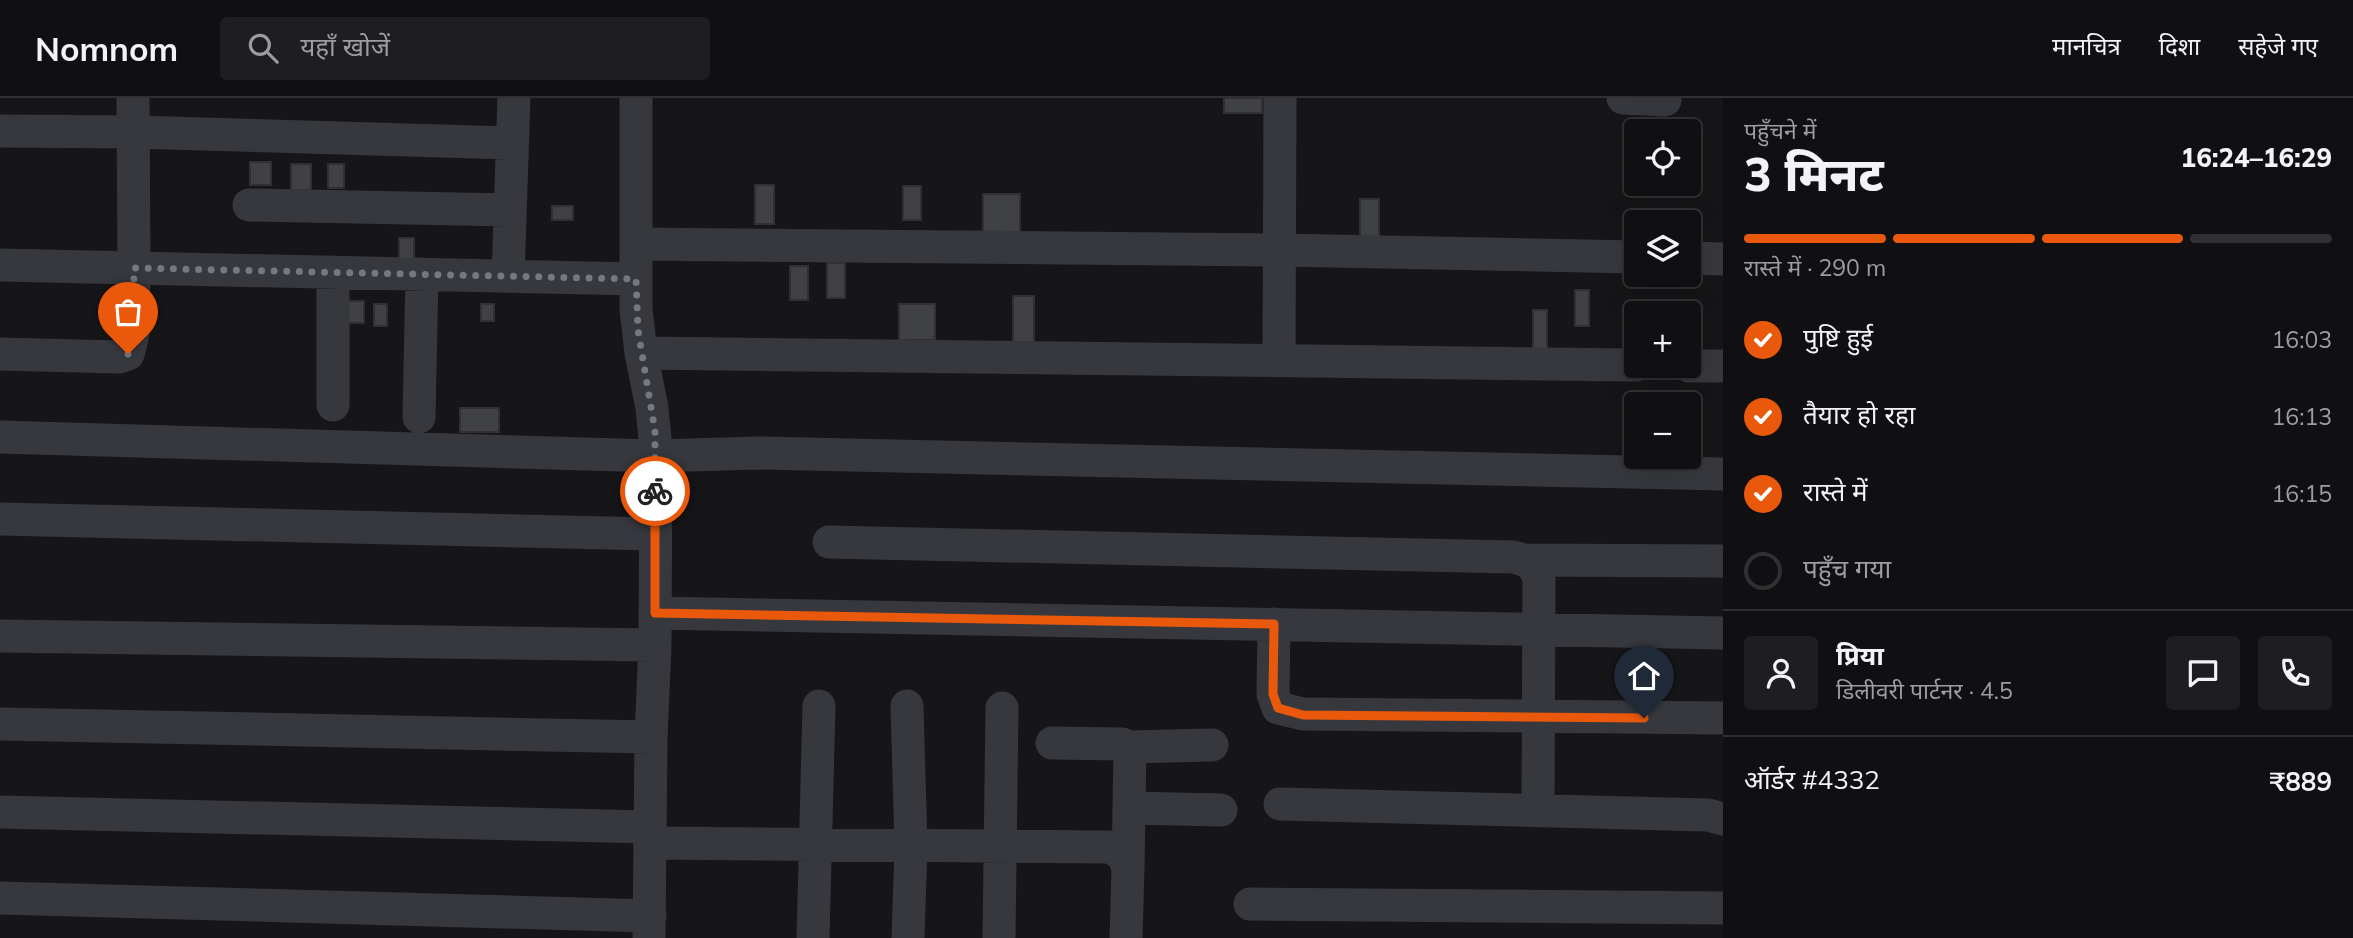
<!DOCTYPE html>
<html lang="hi">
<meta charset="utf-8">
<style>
body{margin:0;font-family:Mulish,"Noto Sans Devanagari",sans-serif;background:#1e1e20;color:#f1f3f6;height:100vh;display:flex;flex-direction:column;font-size:26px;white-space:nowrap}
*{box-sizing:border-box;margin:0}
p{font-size:23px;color:#9c9d9f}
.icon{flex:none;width:38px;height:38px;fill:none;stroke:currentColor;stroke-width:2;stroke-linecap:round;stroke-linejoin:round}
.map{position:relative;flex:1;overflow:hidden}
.side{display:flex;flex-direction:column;background:#101012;width:630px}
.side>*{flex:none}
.tools{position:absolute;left:1624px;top:21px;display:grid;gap:14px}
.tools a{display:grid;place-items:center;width:77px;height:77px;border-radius:7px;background:#101012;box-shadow:0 7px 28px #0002,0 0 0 2px #303032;font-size:35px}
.pin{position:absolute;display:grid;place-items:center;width:60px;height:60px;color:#fff;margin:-72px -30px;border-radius:50% 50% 50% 0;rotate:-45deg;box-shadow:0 0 7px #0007}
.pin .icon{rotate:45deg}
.courier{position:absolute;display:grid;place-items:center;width:70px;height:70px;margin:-35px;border:5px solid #ea580c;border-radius:50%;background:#fff;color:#222;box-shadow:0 2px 9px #0007}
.summary em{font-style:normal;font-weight:800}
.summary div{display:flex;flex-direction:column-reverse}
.summary{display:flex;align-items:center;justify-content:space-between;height:119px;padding:0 21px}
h1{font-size:46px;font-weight:800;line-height:52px}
.bar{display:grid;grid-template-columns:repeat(4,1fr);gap:10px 7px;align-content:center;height:84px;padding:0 21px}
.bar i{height:9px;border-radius:5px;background:#303032}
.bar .active{background:#ea580c}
.bar p{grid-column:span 4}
.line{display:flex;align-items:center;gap:18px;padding:0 21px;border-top:2px solid #303032}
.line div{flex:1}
.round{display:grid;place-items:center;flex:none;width:74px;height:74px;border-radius:7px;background:#1e1e20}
ol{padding:0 21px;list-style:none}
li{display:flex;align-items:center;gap:21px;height:77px}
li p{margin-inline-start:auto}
li .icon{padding:7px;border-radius:50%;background:#ea580c;color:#fff;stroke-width:4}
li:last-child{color:#9c9d9f}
li i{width:38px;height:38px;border:4px solid #303032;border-radius:50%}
header{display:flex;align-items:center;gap:42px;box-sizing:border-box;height:98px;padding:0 35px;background:#101012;border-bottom:2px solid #303032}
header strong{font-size:33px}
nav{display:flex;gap:38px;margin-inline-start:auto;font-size:24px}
.search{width:490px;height:63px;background:#1e1e20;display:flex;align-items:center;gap:18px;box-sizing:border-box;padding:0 24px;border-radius:7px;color:#9c9d9f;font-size:26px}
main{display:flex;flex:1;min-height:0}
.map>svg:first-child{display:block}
.building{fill:#404145;stroke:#303034;stroke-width:2}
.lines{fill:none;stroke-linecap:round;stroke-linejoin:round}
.minor{stroke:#37383d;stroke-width:33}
.done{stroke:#757880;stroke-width:7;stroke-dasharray:0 12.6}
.route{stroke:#ea580c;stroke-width:9}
</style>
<header>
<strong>Nomnom</strong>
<div class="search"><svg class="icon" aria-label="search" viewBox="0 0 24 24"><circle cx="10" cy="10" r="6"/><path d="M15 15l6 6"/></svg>यहाँ खोजें</div>
<nav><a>मानचित्र</a><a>दिशा</a><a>सहेजे गए</a></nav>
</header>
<main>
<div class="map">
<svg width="1723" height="840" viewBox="0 0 1723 840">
<rect width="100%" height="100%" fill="#161618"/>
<path class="building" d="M1224,0H1262V15H1224Z
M250,64H271V87H250Z
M291,66H311V92H291Z
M328,66H344V90H328Z
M755,87H774V126H755Z
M903,88H921V122H903Z
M983,96H1020V136H983Z
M1360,101H1379V142H1360Z
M552,108H573V122H552Z
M399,140H414V169H399Z
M827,165H845V200H827Z
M790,168H808V202H790Z
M1575,192H1589V228H1575Z
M1013,198H1034V245H1013Z
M346,203H364V225H346Z
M374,206H387V228H374Z
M481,206H494V223H481Z
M899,206H935V242H899Z
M1533,212H1547V251H1533Z
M460,310H499V334H460Z"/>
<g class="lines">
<path class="minor" d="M636,0V211L641,255L652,310L656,351L655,547L651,639L649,840
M1623,0L1665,2
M0,33L134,34L512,45
M249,107L510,112
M636,146L1280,152L1636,159
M1689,160L1723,161
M0,167L636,181
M508,178L514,0
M641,255L1636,267
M0,256L119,259L128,256L133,236L134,170L133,0
M1279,262L1280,0
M1689,268H1723
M333,307V174
M419,319L422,176
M0,339L655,358L757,355L1723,376
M0,421L654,436
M829,444L1513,459C1528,462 1534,466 1539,481L1538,713
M1526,462L1723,463
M655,515L1723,535
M1274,526L1273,596L1278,610L1303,616L1723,620
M0,538L655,547
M907,608L911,748L908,840
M0,626L651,639
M1052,645L1122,646L1130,649L1128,771
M1130,649L1212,647
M1280,706L1708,717L1723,721
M1129,710L1221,712
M0,714L650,729
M650,745L1109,749L1123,756L1128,771L1126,840
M0,800L650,818
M1250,806L1723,810
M813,840L819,608
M999,840L1002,610"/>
</g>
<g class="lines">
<path class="done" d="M128,256L133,236L134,170L636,181L638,232L655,333V393"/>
<path class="route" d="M655,393V515L1274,526L1273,596L1278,610L1303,617L1644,620"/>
</g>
</svg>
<div class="tools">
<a><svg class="icon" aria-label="locate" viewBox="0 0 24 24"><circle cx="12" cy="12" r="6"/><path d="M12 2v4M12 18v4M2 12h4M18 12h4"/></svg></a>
<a><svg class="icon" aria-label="layers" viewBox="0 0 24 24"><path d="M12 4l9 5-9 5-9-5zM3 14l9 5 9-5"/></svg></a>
<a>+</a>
<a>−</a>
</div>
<div class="pin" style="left:128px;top:256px;background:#ea580c"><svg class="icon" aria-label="bag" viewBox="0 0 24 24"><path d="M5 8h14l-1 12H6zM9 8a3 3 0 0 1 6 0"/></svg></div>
<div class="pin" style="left:1644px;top:620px;background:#1f2937"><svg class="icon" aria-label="home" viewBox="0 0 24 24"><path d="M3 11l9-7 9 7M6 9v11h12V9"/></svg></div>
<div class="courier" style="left:655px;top:393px"><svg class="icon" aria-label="bike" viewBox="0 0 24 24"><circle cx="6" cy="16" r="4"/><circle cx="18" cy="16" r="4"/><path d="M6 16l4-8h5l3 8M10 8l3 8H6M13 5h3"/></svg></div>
</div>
<section class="side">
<div class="summary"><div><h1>3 मिनट</h1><p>पहुँचने में</p></div><em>16:24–16:29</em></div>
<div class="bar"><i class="active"></i><i class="active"></i><i class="active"></i><i></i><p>रास्ते में · 290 m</p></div>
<ol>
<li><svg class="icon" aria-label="check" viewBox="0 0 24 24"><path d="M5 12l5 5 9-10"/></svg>पुष्टि हुई<p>16:03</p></li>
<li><svg class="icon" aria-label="check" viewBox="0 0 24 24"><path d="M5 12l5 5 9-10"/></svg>तैयार हो रहा<p>16:13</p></li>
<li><svg class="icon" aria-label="check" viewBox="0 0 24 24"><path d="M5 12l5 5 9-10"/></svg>रास्ते में<p>16:15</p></li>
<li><i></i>पहुँच गया</li>
</ol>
<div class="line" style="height:126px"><a class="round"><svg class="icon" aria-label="person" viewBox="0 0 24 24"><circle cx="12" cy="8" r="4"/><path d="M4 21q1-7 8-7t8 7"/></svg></a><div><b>प्रिया</b><p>डिलीवरी पार्टनर · 4.5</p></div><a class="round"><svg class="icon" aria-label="chat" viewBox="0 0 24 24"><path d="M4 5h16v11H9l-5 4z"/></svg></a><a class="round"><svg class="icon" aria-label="phone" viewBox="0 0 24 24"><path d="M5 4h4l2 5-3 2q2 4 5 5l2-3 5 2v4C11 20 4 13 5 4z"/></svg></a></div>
<div class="line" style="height:91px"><div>ऑर्डर #4332</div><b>₹889</b></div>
</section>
</main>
